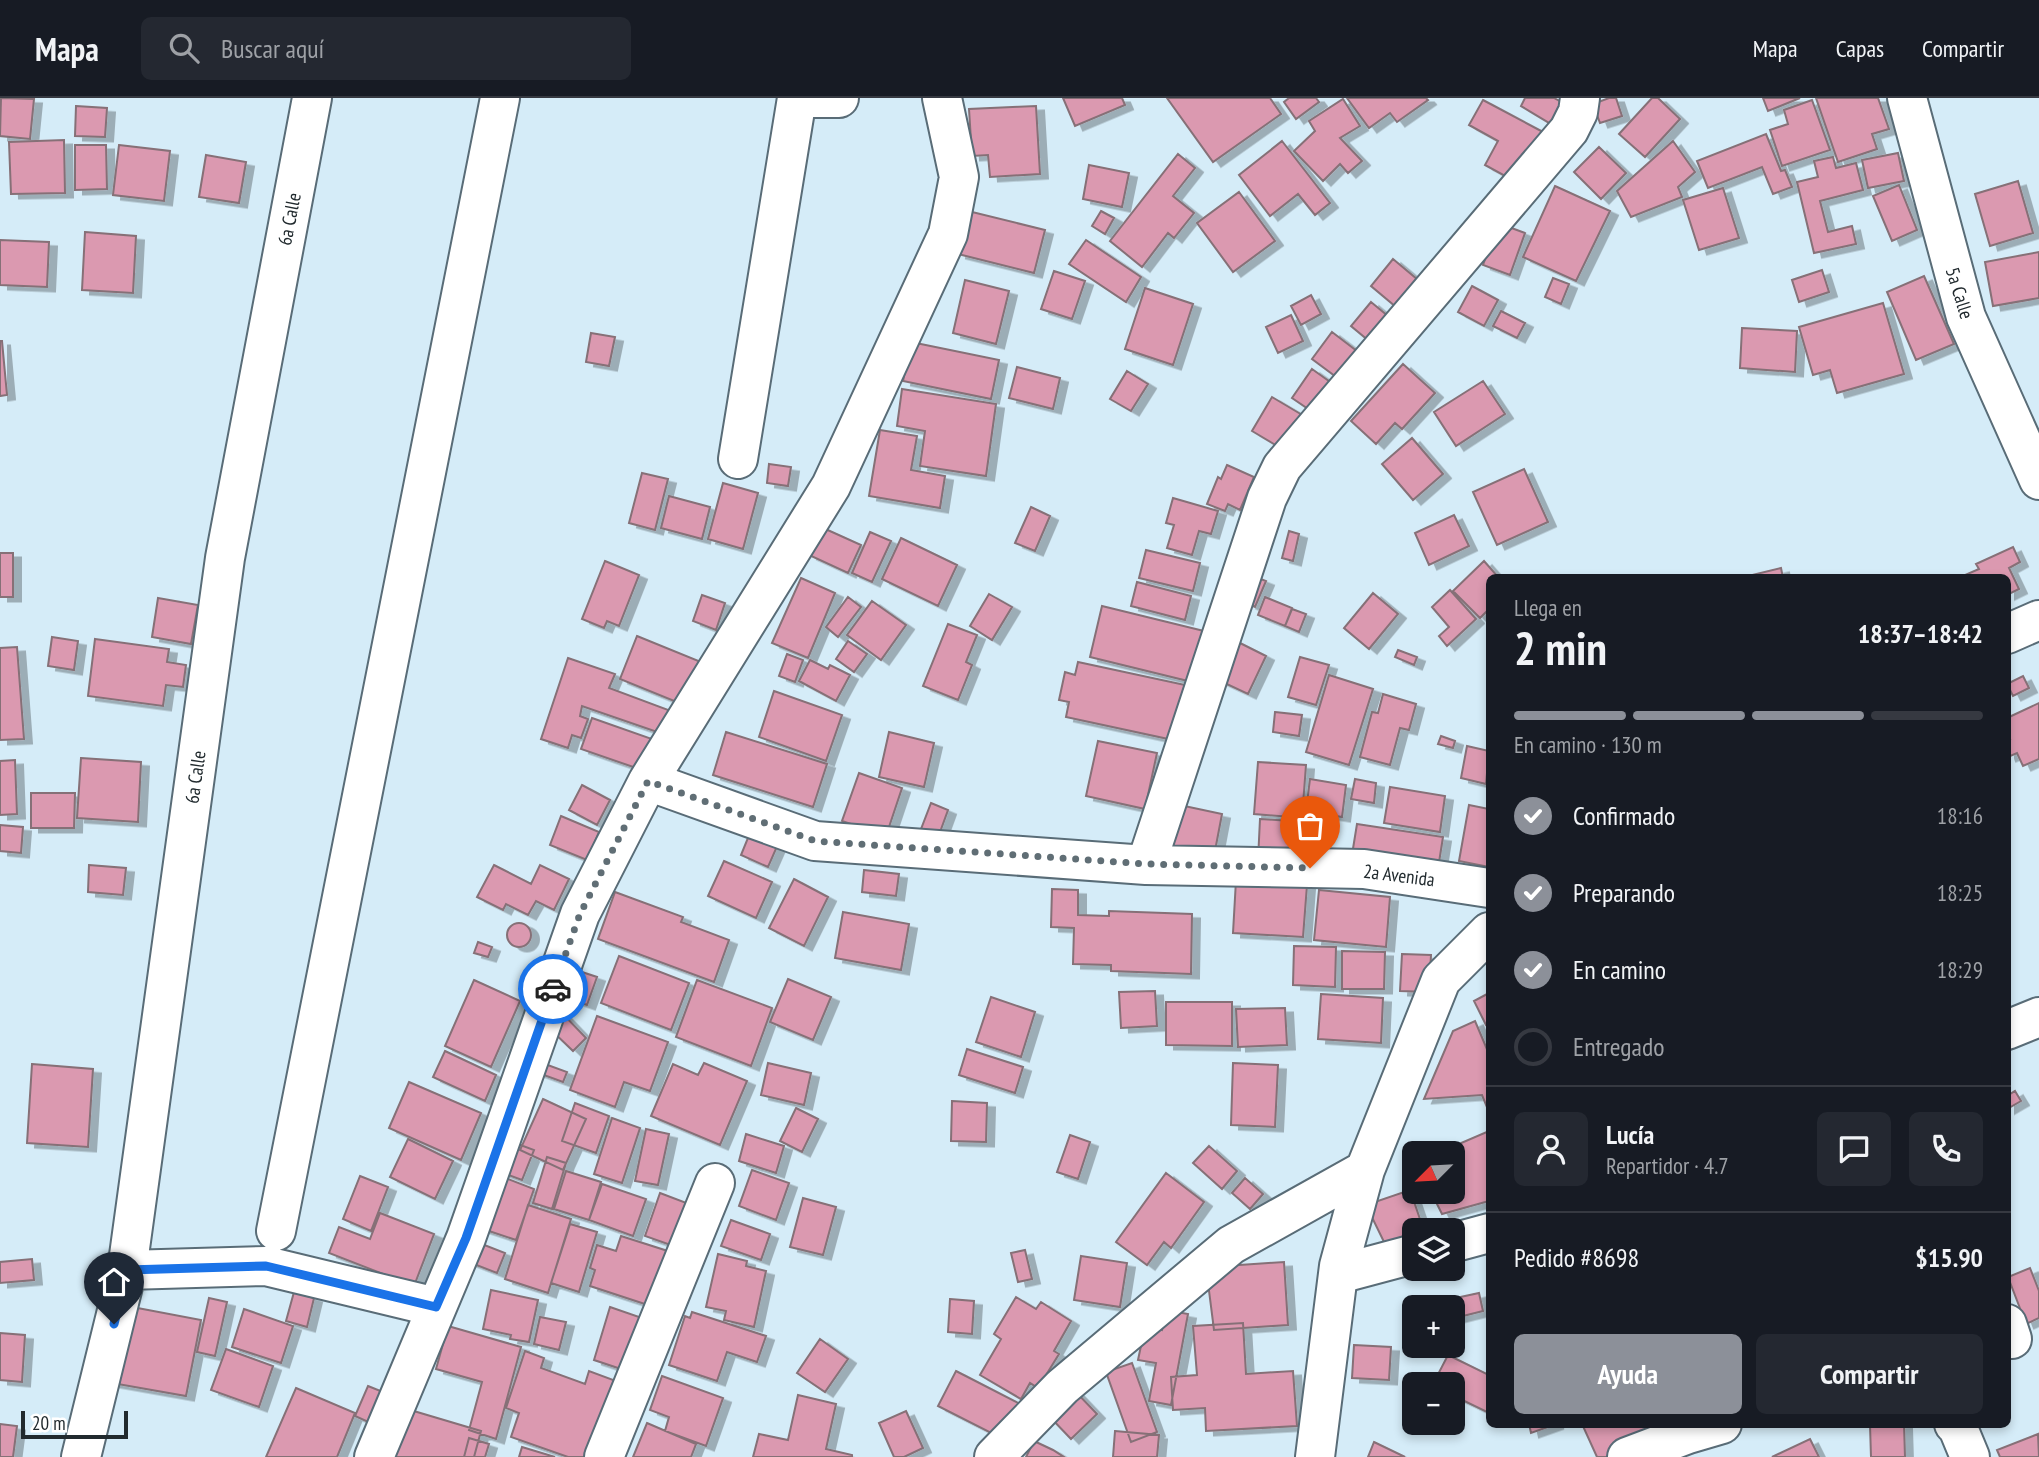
<!DOCTYPE html>
<html lang="es">
<meta charset="utf-8">
<style>
body{margin:0;font-family:"PT Sans Narrow",sans-serif;background:#242831;color:#f1f3f6;height:100vh;display:flex;flex-direction:column;font-size:26px;white-space:nowrap}
*{box-sizing:border-box;margin:0}
p{font-size:23px;color:#9ea1a6}
.icon{flex:none;width:38px;height:38px;fill:none;stroke:currentColor;stroke-width:2;stroke-linecap:round;stroke-linejoin:round}
.map{position:relative;flex:1;overflow:hidden}
.side{position:absolute;left:1486px;top:476px;width:525px;height:854px;display:flex;flex-direction:column;background:#171b24;border-radius:10px;box-shadow:0 4px 10px #0003}
.side>*{flex:none}
.needle{width:46px;rotate:246deg}
.controls{position:absolute;left:1402px;top:1043px;display:grid;gap:14px}
.controls a{display:grid;place-items:center;width:63px;height:63px;border-radius:10px;background:#171b24;box-shadow:0 4px 10px #0003;font-size:35px}
.scale{position:absolute;left:21px;bottom:18px;width:107px;box-sizing:border-box;padding-left:7px;border:4px solid #212a2e;border-top:0;font-size:19px;line-height:24px;white-space:nowrap;color:#212a2e;-webkit-text-stroke:5px #fff;paint-order:stroke}
.pin{position:absolute;display:grid;place-items:center;width:60px;height:60px;color:#fff;margin:-72px -30px;border-radius:50% 50% 50% 0;rotate:-45deg;box-shadow:0 0 7px #0007}
.pin .icon{rotate:45deg}
.courier{position:absolute;display:grid;place-items:center;width:70px;height:70px;margin:-35px;border:5px solid #1a73e8;border-radius:50%;background:#fff;color:#222;box-shadow:0 2px 9px #0007}
.overview em{font-style:normal;font-weight:800}
.overview div{display:flex;flex-direction:column-reverse}
.overview{display:flex;align-items:center;justify-content:space-between;height:119px;padding:0 28px}
h1{font-size:46px;font-weight:800;line-height:52px}
.bar{display:grid;grid-template-columns:repeat(4,1fr);gap:10px 7px;align-content:center;height:84px;padding:0 28px}
.bar i{height:9px;border-radius:5px;background:#363941}
.bar .selected{background:#8c9099}
.bar p{grid-column:span 4}
.line{display:flex;align-items:center;gap:18px;padding:0 28px;border-top:2px solid #363941}
.line div{flex:1}
.round{display:grid;place-items:center;flex:none;width:74px;height:74px;border-radius:10px;background:#242831}
ol{padding:0 28px;list-style:none}
li{display:flex;align-items:center;gap:21px;height:77px}
li p{margin-inline-start:auto}
li .icon{padding:7px;border-radius:50%;background:#8c9099;color:#fff;stroke-width:4}
li:last-child{color:#9ea1a6}
li i{width:38px;height:38px;border:4px solid #363941;border-radius:50%}
.primary-button{display:flex;gap:14px;margin-top:auto;padding:14px 28px}
.primary-button a{flex:1;height:80px;border-radius:10px;background:#8c9099;color:#fff;font-size:28px;font-weight:800;line-height:80px;text-align:center}
.primary-button a+a{background:#242831;color:#f1f3f6}
header{display:flex;align-items:center;gap:42px;box-sizing:border-box;height:98px;padding:0 35px;background:#171b24;border-bottom:2px solid #363941}
header strong{font-size:33px}
nav{display:flex;gap:38px;margin-inline-start:auto;font-size:24px}
.search{width:490px;height:63px;background:#242831;display:flex;align-items:center;gap:18px;box-sizing:border-box;padding:0 24px;border-radius:10px;color:#9ea1a6;font-size:26px}
.map>svg:first-child{display:block}
.building{fill:#db99b0;stroke:#867077;stroke-width:2;filter:url(#shadow)}
.lines{fill:none;stroke-linecap:round;stroke-linejoin:round}
.street-casing{stroke:#596c77;stroke-width:42}
.street{stroke:#fff;stroke-width:38}
.done{stroke:#606e75;stroke-width:7;stroke-dasharray:0 12.6}
.route{stroke:#1a73e8;stroke-width:9}
.labels{text-anchor:middle;dominant-baseline:central;stroke-width:5;stroke-linejoin:round;paint-order:stroke}
.street-label{font-size:19px;fill:#212a2e;stroke:#fff}
</style>
<header>
<strong>Mapa</strong>
<div class="search"><svg class="icon" aria-label="search" viewBox="0 0 24 24"><circle cx="10" cy="10" r="6"/><path d="M15 15l6 6"/></svg>Buscar aquí</div>
<nav><a>Mapa</a><a>Capas</a><a>Compartir</a></nav>
</header>
<div class="map">
<svg width="2039" height="1359" viewBox="0 0 2039 1359">
<defs>
<filter id="shadow"><feDropShadow dx="8" dy="4.5" stdDeviation="0" flood-color="#0004"/></filter>
</defs>
<rect width="100%" height="100%" fill="#d5ecf8"/>
<path class="building" d="M1,0L34,1L30,41L0,38Z
M1063,0H1122L1125,7L1075,28Z
M1167,0H1270L1281,16L1213,64Z
M1289,0H1316L1319,4L1296,21L1284,4Z
M1347,0H1426L1428,2L1397,24L1390,15L1369,30Z
M1525,0H1554L1563,5L1551,26L1521,8Z
M1609,0H1616L1622,18L1600,25L1593,6Z
M1652,0H1658L1680,21L1645,59L1619,36Z
M1763,0H1800L1768,13Z
M1816,0H1878L1889,31L1872,36L1877,51L1838,64Z
M1343,1L1360,28L1340,40L1362,63L1348,75L1340,66L1323,83L1294,53L1315,33L1309,23Z
M1483,2L1543,34L1516,84L1485,67L1498,43L1469,27Z
M1812,2L1830,52L1782,68L1770,32L1788,26L1784,12Z
M76,8L107,10L105,39L75,38Z
M1036,8L1040,76L990,79L988,57L972,58L969,11Z
M1766,36L1781,73L1785,72L1792,89L1773,96L1762,69L1708,90L1697,63Z
M64,42L65,95L11,96L9,44Z
M1282,43L1330,105L1315,117L1298,96L1270,118L1239,77Z
M1673,43L1695,74L1678,89L1682,99L1631,119L1617,93Z
M75,47H106L107,91L75,92Z
M119,47L170,53L164,103L113,97Z
M1599,49L1626,75L1601,101L1574,74Z
M1898,55L1904,83L1868,90L1862,62Z
M1178,56L1195,70L1173,98L1194,115L1174,140L1168,135L1142,169L1110,143Z
M206,57L246,64L239,105L199,99Z
M1833,59L1836,70L1856,65L1863,92L1820,103L1828,134L1852,128L1856,146L1814,155L1797,84L1818,79L1814,63Z
M1089,67L1129,75L1122,109L1083,101Z
M2018,83L2033,135L1990,148L1975,96Z
M1899,87L1917,132L1892,143L1873,98Z
M1555,88L1610,113L1576,183L1523,159Z
M1723,90L1739,140L1699,152L1683,102Z
M1239,94L1275,143L1233,174L1197,125Z
M968,113L1045,132L1034,175L958,156Z
M1101,113L1114,120L1105,136L1092,128Z
M1498,125L1525,135L1510,177L1483,167Z
M85,134L136,138L133,195L82,192Z
M0,142L49,144L47,189L0,187Z
M1086,142L1141,179L1126,204L1069,166Z
M2039,154V200L1993,208L1985,164Z
M1393,161L1424,187L1402,214L1371,188Z
M1822,172L1829,194L1799,204L1792,182Z
M1054,173L1085,183L1072,221L1041,211Z
M1924,178L1954,246L1916,262L1887,194Z
M1553,180L1569,186L1561,206L1545,199Z
M965,182L1009,193L996,246L953,235Z
M1472,188L1498,202L1484,228L1458,214Z
M1145,190L1193,206L1173,267L1125,251Z
M1311,197L1321,216L1301,227L1291,208Z
M1371,204L1400,228L1381,253L1351,228Z
M1883,205L1904,276L1837,295L1830,272L1813,277L1799,229Z
M1501,213L1525,225L1517,240L1493,228Z
M1291,217L1303,243L1278,255L1266,229Z
M1742,230L1797,233L1795,274L1740,270Z
M1332,234L1366,260L1347,287L1312,261Z
M591,235L615,239L609,268L586,264Z
M0,243H2L7,297L0,298Z
M911,244L999,262L991,301L903,283Z
M1403,266L1435,295L1402,331L1395,325L1376,346L1351,323Z
M1017,269L1060,280L1053,311L1009,300Z
M1312,271L1340,291L1320,319L1292,300Z
M1127,273L1148,286L1131,313L1110,301Z
M1483,283L1505,316L1456,348L1434,314Z
M902,291L996,306L986,378L920,368L925,333L897,328Z
M1272,299L1309,321L1289,355L1252,333Z
M880,332L917,338L911,372L945,378L940,410L869,398Z
M1412,340L1443,376L1413,402L1382,366Z
M769,366L791,369L788,388L767,385Z
M1227,367L1254,379L1240,412L1228,406L1225,413L1207,406L1218,379L1221,381Z
M1524,371L1548,424L1497,447L1473,394Z
M642,375L668,381L655,432L629,425Z
M723,385L758,395L743,451L708,441Z
M669,398L710,409L702,441L661,430Z
M1173,400L1218,413L1211,436L1199,433L1192,457L1167,450L1174,427L1166,425Z
M1031,409L1050,418L1035,453L1015,445Z
M1454,417L1469,448L1429,467L1415,435Z
M821,429L861,447L848,475L809,457Z
M1289,433L1299,436L1293,463L1282,460Z
M870,434L891,443L872,484L852,475Z
M901,440L957,467L938,508L882,481Z
M2013,449L2020,464L2009,470L2019,491L2007,497V480H1966L1965,477L1979,471L1976,466Z
M1146,452L1200,465L1193,493L1139,480Z
M0,455H13V499H0Z
M605,463L639,477L619,528L607,523L604,530L582,521Z
M1484,463L1499,480H1489V511L1480,520L1453,493Z
M1781,470L1783,480H1740Z
M801,480L835,495L808,560L772,545Z
M1258,480L1266,483L1255,509L1248,506Z
M1137,484L1191,498L1185,522L1131,508Z
M1450,492L1476,521L1447,548L1439,538L1449,529L1432,509Z
M1373,495L1398,516L1369,551L1344,530Z
M989,496L1012,509L992,542L970,528Z
M702,497L725,505L716,532L693,523Z
M848,499L861,509L838,539L826,529Z
M1265,499L1292,510L1285,528L1258,517Z
M158,500L198,507L191,546L152,539Z
M872,503L906,527L881,562L847,537Z
M1102,508L1204,533L1192,584L1090,559Z
M1292,511L1306,516L1299,534L1285,528Z
M948,526L977,537L966,564L972,567L958,602L923,588Z
M637,538L701,564L684,607L620,581Z
M52,539L78,543L74,572L48,568Z
M95,541L169,551L167,564L186,567L183,589L166,587L163,608L88,598Z
M1234,542L1266,558L1248,596L1216,581Z
M848,543L867,556L854,574L836,561Z
M17,549L24,641L0,642V550Z
M1398,552L1417,559L1414,567L1395,559Z
M787,556L803,562L795,584L779,578Z
M1300,559L1329,567L1316,607L1288,599Z
M568,560L615,576L609,590L671,613L663,636L582,608L580,618L588,621L581,640L572,637L568,650L541,641Z
M810,562L828,571L830,567L850,577L836,603L799,583Z
M1078,564L1185,587L1173,642L1066,619L1069,604L1059,602L1065,574L1075,577Z
M1329,577L1373,591L1349,667L1306,654Z
M2023,578L2029,590L2013,598L2007,586Z
M774,593L842,617L826,663L759,639Z
M1383,596L1416,606L1409,632L1400,630L1390,667L1360,659L1372,614L1378,615Z
M2039,605V661L2023,668L2017,655L2008,659L2007,656V642L2010,641L2007,635V620Z
M1275,614L1302,617L1299,638L1273,634Z
M592,620L652,641L642,672L581,651Z
M726,634L827,666L813,709L713,677Z
M889,634L934,645L924,689L879,679Z
M1441,638L1455,643L1453,650L1438,646Z
M1098,643L1157,655L1145,711L1086,698Z
M1467,648L1489,653L1486,686L1461,680Z
M81,660L141,664L138,724L77,720Z
M15,662L17,716L0,717V663Z
M1258,664L1306,667L1302,720L1254,716Z
M859,675L902,690L886,738L842,723Z
M1310,681L1346,687L1342,719L1306,713Z
M1355,681L1376,685L1374,705L1351,701Z
M582,687L610,702L597,727L569,712Z
M1390,689L1445,698L1440,734L1384,725Z
M31,695H75L74,730H31Z
M931,705L948,712L936,745L918,739Z
M1175,706L1222,716L1214,758L1167,748Z
M1469,707L1489,711V769L1459,763Z
M561,718L599,734L587,762L550,747Z
M1260,721L1307,724L1305,766L1258,762Z
M754,725L782,737L768,769L741,757Z
M1357,726L1443,739L1437,777L1351,763Z
M0,727L23,729L21,755L0,753Z
M724,763L772,784L756,820L708,798Z
M89,767L126,770L123,797L88,794Z
M494,767L531,786L540,767L569,781L554,812L536,803L528,817L506,806L503,812L477,799Z
M864,772L899,776L896,798L862,794Z
M794,781L828,799L804,848L769,830Z
M1236,782L1307,787L1303,839L1233,835Z
M1052,791L1078,792V817L1109,818V813L1192,816L1191,876L1111,873V867L1073,866L1074,830L1051,829Z
M1319,792L1390,799L1386,849L1314,842Z
M615,794L683,819L681,824L729,842L714,884L598,841Z
M843,814L909,826L901,872L835,860Z
M507 837a12 12 0 1 1 24 0a12 12 0 1 1-24 0Z
M478,844L492,849L488,859L474,855Z
M1294,848L1336,849L1335,889L1293,887Z
M1342,853L1385,854L1384,891H1342Z
M1402,856L1431,857L1429,894L1400,893Z
M619,858L689,885L671,932L601,905Z
M579,873L597,879L587,907L570,901Z
M788,881L831,899L813,942L770,924Z
M474,882L520,903L491,969L445,948Z
M697,882L772,910L751,968L676,939Z
M1155,893L1157,928L1121,930L1119,894Z
M1489,895V926L1486,927L1474,903Z
M1321,896L1383,900L1381,945L1318,941Z
M991,899L1035,914L1021,959L976,944Z
M1166,904H1232V948L1166,947Z
M1285,910L1287,947L1238,949L1236,911Z
M562,915L586,940L573,953L548,929Z
M597,918L668,944L650,993L624,984L615,1009L570,992Z
M1475,923L1489,956V1014L1482,997L1424,1001L1453,933Z
M967,951L1023,969L1015,995L959,977Z
M445,953L496,977L485,1003L433,979Z
M534,962L567,974L563,984L530,972Z
M704,965L747,983L720,1047L651,1018L673,966L698,977Z
M768,965L811,975L804,1007L761,997Z
M1233,965L1278,967L1275,1029L1231,1027Z
M32,966L93,971L88,1049L27,1045Z
M409,984L481,1015L461,1062L389,1030Z
M2015,993L2021,1003L2007,1011V998Z
M543,1001L586,1021L563,1072L520,1052Z
M952,1003L987,1005L986,1044L951,1043Z
M575,1005L609,1018L596,1055L562,1043Z
M796,1010L818,1021L802,1054L780,1043Z
M612,1020L640,1030L622,1085L594,1076Z
M646,1031L669,1036L658,1087L635,1083Z
M1489,1033V1103L1442,1116L1431,1094H1452V1055H1438Z
M746,1036L784,1048L776,1075L739,1063Z
M1070,1037L1090,1044L1078,1081L1057,1074Z
M408,1041L453,1063L435,1101L390,1079Z
M507,1042L534,1052L522,1082L495,1072Z
M1209,1048L1237,1073L1222,1091L1193,1065Z
M547,1059L566,1065L552,1111L533,1105Z
M752,1072L789,1085L776,1122L739,1108Z
M566,1073L601,1084L589,1122L554,1111Z
M1166,1075L1204,1104L1171,1150L1164,1144L1147,1167L1116,1144Z
M495,1076L534,1091L516,1142L477,1129Z
M360,1078L388,1089L371,1133L343,1121Z
M1245,1080L1263,1096L1250,1111L1232,1095Z
M602,1086L646,1101L633,1138L589,1122Z
M1410,1092L1423,1130L1385,1146L1366,1107Z
M660,1095L697,1109L682,1151L645,1138Z
M803,1100L836,1109L823,1157L790,1149Z
M528,1107L571,1121L548,1195L505,1181Z
M380,1115L434,1136L414,1188L329,1155L339,1129L370,1141Z
M731,1122L770,1136L761,1162L721,1148Z
M570,1126L597,1134L579,1194L551,1185Z
M621,1138L674,1155L657,1210L590,1188L595,1172L590,1170L597,1147L616,1153Z
M469,1141L505,1155L497,1175L461,1161Z
M1025,1152L1032,1181L1018,1184L1011,1155Z
M718,1156L747,1163L746,1168L766,1173L754,1229L724,1222L726,1213L706,1209Z
M1081,1158L1127,1165L1120,1209L1074,1202Z
M32,1161L34,1182L0,1185V1164Z
M1284,1164L1288,1227L1214,1232L1207,1177L1225,1168Z
M2030,1170L2039,1193V1220L2026,1226L2008,1179Z
M491,1192L538,1202L529,1244L510,1241L511,1237L483,1231Z
M294,1194L314,1200L307,1229L286,1223Z
M1479,1195L1483,1213L1455,1220L1451,1201Z
M1016,1199L1036,1211L1041,1204L1071,1223L1054,1253L1059,1256L1038,1290L1030,1285L1021,1301L980,1277L1001,1241L994,1236Z
M209,1200L227,1204L215,1258L197,1254Z
M950,1201L974,1203L972,1236L948,1234Z
M127,1208L201,1222L186,1298L112,1285Z
M610,1209L645,1221L624,1272L594,1262Z
M244,1211L293,1228L281,1265L232,1249Z
M1166,1212L1188,1216L1171,1307L1149,1303L1156,1265L1138,1262L1145,1229L1162,1232Z
M692,1214L766,1238L757,1264L727,1254L717,1283L669,1267L685,1218L690,1220Z
M540,1219L566,1224L559,1252L534,1246Z
M1243,1225L1246,1276L1293,1273L1297,1328L1206,1333L1205,1310L1173,1312L1171,1279L1197,1277L1193,1228Z
M448,1228L521,1249L496,1341L469,1332L482,1284L436,1271Z
M0,1235L25,1237L22,1284L0,1282Z
M820,1241L848,1261L825,1294L797,1275Z
M1354,1247L1391,1249L1389,1282L1352,1280Z
M226,1251L273,1268L259,1309L211,1292Z
M525,1253L544,1260L541,1270L585,1286L589,1273L616,1283L590,1359H568L511,1339L519,1315L506,1310Z
M1448,1257L1489,1277V1315L1452,1297V1286H1433Z
M1132,1265L1157,1334L1131,1344L1106,1274Z
M956,1273L1020,1306L1003,1341L938,1308Z
M662,1278L723,1300L706,1348L665,1333L669,1319L650,1312Z
M368,1288L388,1296L375,1327L355,1318Z
M296,1290L355,1315L337,1359H266Z
M1075,1293L1097,1316L1071,1341L1049,1318Z
M798,1297L836,1306L826,1351L852,1357V1359H753L759,1336L788,1342Z
M407,1311L481,1333L474,1359H394Z
M906,1313L923,1350L904,1359H894L879,1325Z
M647,1325L696,1346L691,1359H633Z
M0,1326L17,1328L13,1359H0Z
M1529,1326H1556L1531,1335Z
M1582,1326H1650L1655,1338L1608,1359H1597Z
M1904,1326L1905,1359H1871L1870,1327Z
M1115,1333L1159,1337L1157,1359H1113Z
M2038,1336L2039,1359H2000L1997,1352Z
M469,1340L489,1346L485,1359H464Z
M1810,1341L1819,1359H1772Z
M1034,1343L1053,1352L1064,1359H1026Z
M1374,1344L1405,1359H1368Z
M522,1349L555,1359H519Z"/>
<g class="lines">
<defs>
<path id="street" d="M799,0H839
M1907,0L1966,219L2039,382
M738,361L797,0
M2007,536L2039,522
M648,683L815,743L1146,767L1364,771L1489,790
M1146,767L1267,400L1282,369L1569,32L1578,14L1580,0
M2007,932L2039,919
M276,1133L500,0
M1452,1145L1489,1135
M127,1172L266,1168L436,1209
M1339,1176L1414,1156
M2007,1226L2012,1241
M1954,1326L1958,1330L1970,1359
M81,1359L127,1172L225,460L312,0
M374,1359L466,1140L580,816L648,683L831,388L948,136L959,79L942,0
M604,1359L715,1085
M994,1359L1062,1289L1231,1147L1365,1072
M1315,1359L1339,1168L1365,1072L1441,882L1489,834
M1627,1359L1688,1336L1722,1326"/>
</defs>
<use href="#street" class="street-casing"/>
<use href="#street" class="street"/>
</g>
<g class="lines">
<path class="done" d="M553,891L580,816L648,683L815,743L1146,766L1310,770"/>
<path class="route" d="M114,1226L127,1172L266,1168L436,1209L466,1140L553,891"/>
</g>
<g class="labels">
<g class="street-label">
<text transform="translate(289 121) rotate(-79)">6a Calle</text>
<text transform="translate(1960 195) rotate(73)">5a Calle</text>
<text transform="translate(195 679) rotate(-82)">6a Calle</text>
<text transform="translate(1399 777) rotate(7)">2a Avenida</text>
</g>
</g>
</svg>
<div class="controls">
<a><svg class="needle" viewBox="-14 -14 28 28"><path d="M0-13l5 13h-10z" fill="#e53935"/><path d="M0 13l5-13h-10z" fill="#9ea1a6"/></svg></a>
<a><svg class="icon" aria-label="layers" viewBox="0 0 24 24"><path d="M12 4l9 5-9 5-9-5zM3 14l9 5 9-5"/></svg></a>
<a>+</a>
<a>−</a>
</div>
<div class="scale">20 m</div>
<div class="pin" style="left:1310px;top:770px;background:#ea580c"><svg class="icon" aria-label="bag" viewBox="0 0 24 24"><path d="M5 8h14l-1 12H6zM9 8a3 3 0 0 1 6 0"/></svg></div>
<div class="pin" style="left:114px;top:1226px;background:#1f2937"><svg class="icon" aria-label="home" viewBox="0 0 24 24"><path d="M3 11l9-7 9 7M6 9v11h12V9"/></svg></div>
<div class="courier" style="left:553px;top:891px"><svg class="icon" aria-label="car" viewBox="0 0 24 24"><path d="M5 17H2v-5l4-1 3-4h7l3 4 3 1v5h-3M9 17h6M6 11h13"/><circle cx="7" cy="17" r="2"/><circle cx="17" cy="17" r="2"/></svg></div>
<section class="side">
<div class="overview"><div><h1>2 min</h1><p>Llega en</p></div><em>18:37–18:42</em></div>
<div class="bar"><i class="selected"></i><i class="selected"></i><i class="selected"></i><i></i><p>En camino · 130 m</p></div>
<ol>
<li><svg class="icon" aria-label="check" viewBox="0 0 24 24"><path d="M5 12l5 5 9-10"/></svg>Confirmado<p>18:16</p></li>
<li><svg class="icon" aria-label="check" viewBox="0 0 24 24"><path d="M5 12l5 5 9-10"/></svg>Preparando<p>18:25</p></li>
<li><svg class="icon" aria-label="check" viewBox="0 0 24 24"><path d="M5 12l5 5 9-10"/></svg>En camino<p>18:29</p></li>
<li><i></i>Entregado</li>
</ol>
<div class="line" style="height:126px"><a class="round"><svg class="icon" aria-label="person" viewBox="0 0 24 24"><circle cx="12" cy="8" r="4"/><path d="M4 21q1-7 8-7t8 7"/></svg></a><div><b>Lucía</b><p>Repartidor · 4.7</p></div><a class="round"><svg class="icon" aria-label="chat" viewBox="0 0 24 24"><path d="M4 5h16v11H9l-5 4z"/></svg></a><a class="round"><svg class="icon" aria-label="phone" viewBox="0 0 24 24"><path d="M5 4h4l2 5-3 2q2 4 5 5l2-3 5 2v4C11 20 4 13 5 4z"/></svg></a></div>
<div class="line" style="height:91px"><div>Pedido #8698</div><b>$15.90</b></div>
<div class="primary-button"><a>Ayuda</a><a>Compartir</a></div>
</section>
</div>
